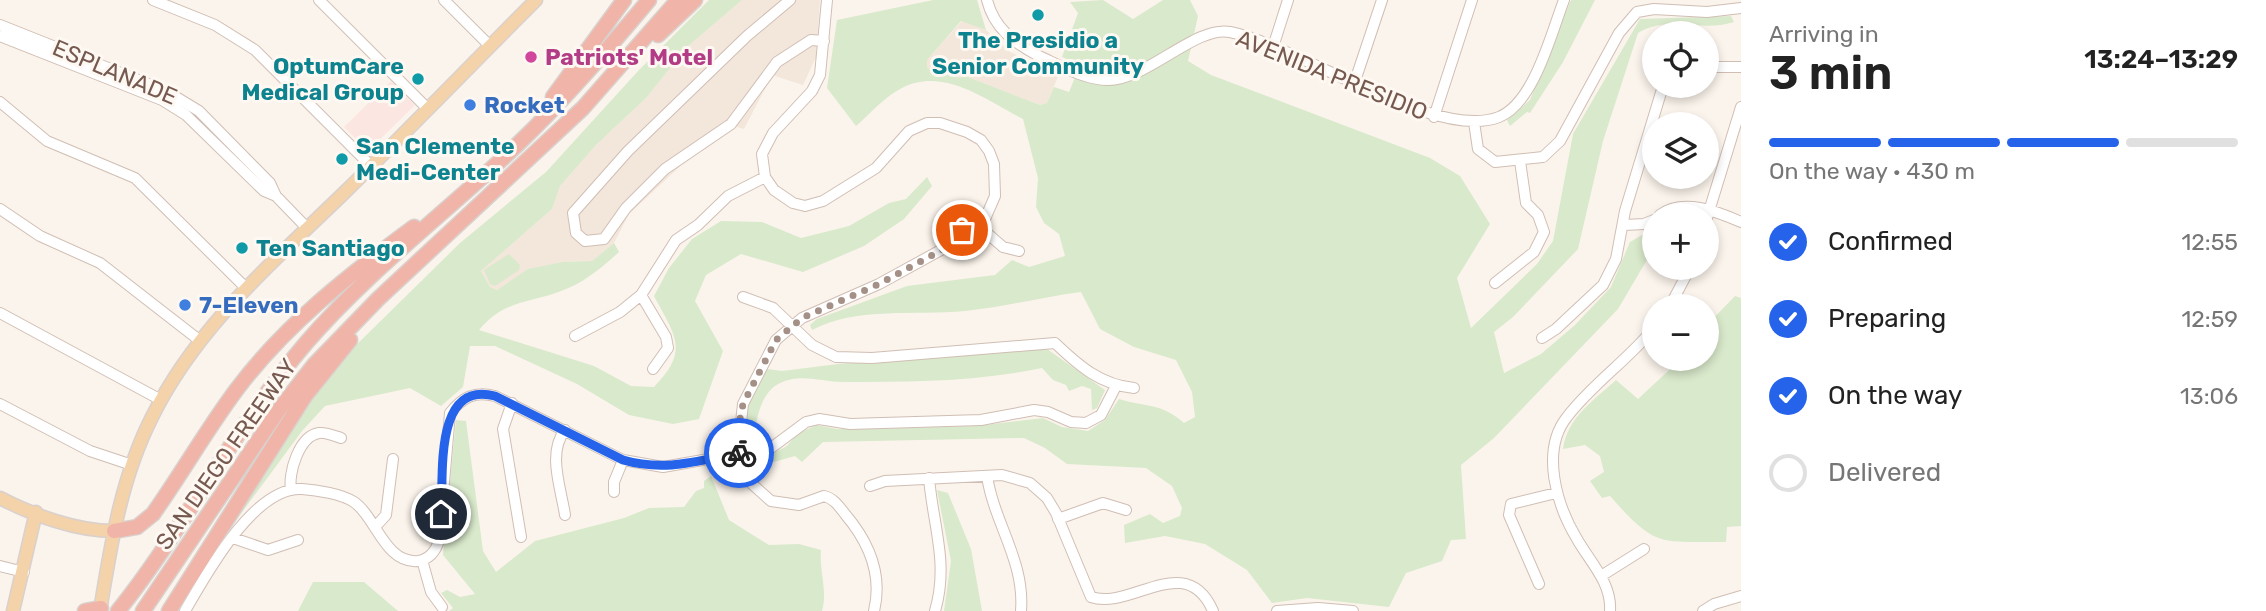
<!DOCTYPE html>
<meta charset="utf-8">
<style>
body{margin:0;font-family:Rubik,sans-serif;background:#f2f2f2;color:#222;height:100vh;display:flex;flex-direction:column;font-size:26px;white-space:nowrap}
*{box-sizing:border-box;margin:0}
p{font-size:23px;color:#767676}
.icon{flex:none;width:38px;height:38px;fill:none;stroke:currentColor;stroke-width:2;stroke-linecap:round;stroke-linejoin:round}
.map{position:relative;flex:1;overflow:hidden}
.details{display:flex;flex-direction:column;background:#fff;width:525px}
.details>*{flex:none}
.tools{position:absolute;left:1642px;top:21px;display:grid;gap:14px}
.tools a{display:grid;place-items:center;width:77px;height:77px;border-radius:50%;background:#fff;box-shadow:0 4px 10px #0003;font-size:35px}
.pin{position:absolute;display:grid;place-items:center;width:60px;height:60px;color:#fff;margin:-30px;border:4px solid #fff;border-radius:50%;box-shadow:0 2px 7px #0007}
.courier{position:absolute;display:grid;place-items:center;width:70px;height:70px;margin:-35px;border:5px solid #2563eb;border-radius:50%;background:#fff;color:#222;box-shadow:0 2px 9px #0007}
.overview em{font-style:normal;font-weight:600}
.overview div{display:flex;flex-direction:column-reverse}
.overview{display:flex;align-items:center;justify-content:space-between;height:119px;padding:0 28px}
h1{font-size:46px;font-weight:600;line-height:52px}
.bar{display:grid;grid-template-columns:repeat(4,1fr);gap:10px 7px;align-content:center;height:84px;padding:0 28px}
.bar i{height:9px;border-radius:5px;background:#e0e0e0}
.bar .current{background:#2563eb}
.bar p{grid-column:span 4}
ol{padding:0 28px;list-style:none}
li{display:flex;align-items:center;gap:21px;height:77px}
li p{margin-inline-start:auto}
li .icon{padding:7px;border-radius:50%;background:#2563eb;color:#fff;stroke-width:4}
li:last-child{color:#767676}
li i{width:38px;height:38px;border:4px solid #e0e0e0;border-radius:50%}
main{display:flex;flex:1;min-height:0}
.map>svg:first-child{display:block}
.residential{fill:#f3e6db}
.commercial{fill:#fbe6e1}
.green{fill:#d9e9cb}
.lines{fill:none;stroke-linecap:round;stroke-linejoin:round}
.minor-casing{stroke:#d0beb4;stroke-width:12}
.major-casing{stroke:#d9d1ce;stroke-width:15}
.highway-casing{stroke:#d9d1ce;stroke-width:17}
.minor{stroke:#fff;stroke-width:10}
.major{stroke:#f4d2aa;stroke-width:12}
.highway{stroke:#f0b5a8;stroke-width:14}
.done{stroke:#a59087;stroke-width:7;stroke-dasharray:0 12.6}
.route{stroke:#2563eb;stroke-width:9}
.culture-dot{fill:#0f9aa8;stroke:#fef8f2;stroke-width:2.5}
.hotel-dot{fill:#d1479c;stroke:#fef8f2;stroke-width:2.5}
.shop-dot{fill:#3f7fe0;stroke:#fef8f2;stroke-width:2.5}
.labels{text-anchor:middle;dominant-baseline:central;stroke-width:6;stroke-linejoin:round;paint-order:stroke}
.culture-label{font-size:23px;font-weight:bold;fill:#0d838f;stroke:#fef8f2;text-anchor:start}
.hotel-label{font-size:23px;font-weight:bold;fill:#b23c85;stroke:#fef8f2;text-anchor:start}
.street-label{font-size:23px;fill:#765a50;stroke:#fef8f2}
.shop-label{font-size:23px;font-weight:bold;fill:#366cbe;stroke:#fef8f2;text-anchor:start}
</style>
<main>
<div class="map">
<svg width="1741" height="611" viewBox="0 0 1741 611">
<rect width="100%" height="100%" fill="#fbf4ec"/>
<path class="residential" d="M742,0H820L816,57L803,85L772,75L744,129L737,127L688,159L629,214L614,243L592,261L562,262L529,269L497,290L490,287L481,271L552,209L560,186L596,145L646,98L687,47Z
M962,21L986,30L1010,52L1059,74L1047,103L1040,105L963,75L960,78L927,68L926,61Z"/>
<path class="commercial" d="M391,81L415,105L368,151L344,127Z"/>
<path class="green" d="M709,0H742L687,47L646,98L596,145L560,186L552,209L481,271L490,287L497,290L528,269L562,262L592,261L614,243L619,252C601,268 584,283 561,291C527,304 504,300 479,330L594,366L631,386L654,387C690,350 675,336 654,296L669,268L692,239L721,221L762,222L801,238L849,226L889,203L906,199L927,177L932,186L904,219L864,246L803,272L741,254L706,275L695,301L723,351L699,419L673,424L629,415L577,384L495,346H470L463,387L441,406L410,388L325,406L302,431L214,550L295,422L344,357L460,243L546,172L639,70Z
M933,0H977L986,30L961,21L927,60V68L960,78L963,75L1040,105L1047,103L1054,87L1069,92L1080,65L1062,57L1078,13L1070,2L1103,0L1133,19L1163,0H1190L1198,16L1188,61L1211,75L1430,158L1460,176L1490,224L1457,278L1471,328L1537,264L1553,241L1573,134L1640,19L1731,16L1734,22C1699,33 1670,14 1638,33L1603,141L1578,249L1513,317L1494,332L1504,373L1541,354L1575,325L1611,287L1630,242L1654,228V248L1618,309L1494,438L1461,465L1466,539L1451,540L1442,561L1406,573L1389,607L1307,598L1272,603L1247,570L1205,544L1165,536L1125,543L1124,525L1150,514L1163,523L1180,516L1182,508L1172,486L1146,468L1067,464L1045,448L1024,438L823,442L802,462L795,456L763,465L755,471L752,458L770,455L787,446L797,434L816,425L837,429H866L976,426L1043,418L1062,427L1088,431L1105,420L1119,399C1148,408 1160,402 1184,423L1195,417L1192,392L1176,360L1134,347L1100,329L1081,292C1042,297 1004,307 965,311C915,316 858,306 812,330L810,325L817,319L907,286L995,275L1012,260L1029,267L1065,256L1059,234L1044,223L1036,207L1038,178L1023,119C988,101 943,66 902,88C885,96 870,114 856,126L827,88L837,20Z
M1571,0H1595L1563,62L1530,113L1527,112L1510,126L1507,120L1530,100Z
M509,254L520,265L519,270L495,286L490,284L484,270Z
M1735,296L1741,298V526L1727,527L1726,542C1658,541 1657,549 1610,496L1602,498L1590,481L1604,472L1600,456L1585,445L1563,449C1567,418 1593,401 1616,380L1638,399L1681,359H1706V326Z
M1047,349L1105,390L1097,408L1092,410L1091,389L1082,386L1069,391L1066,385L1053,380L1042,368C977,382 909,382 843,382C821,382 801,373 780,383C761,392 755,420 755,439L747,441V408L767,369L782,371L838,364Z
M456,420L466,421L483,551L496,572L535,541L624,518L649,508L684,507L696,491L704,488V481L711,476L729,520L769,545L799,544L821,550C819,571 828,591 822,611H449L453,608L441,593L447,590L460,597L475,594L443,555Z
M937,490L948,493L971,549L982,611H944L951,561Z
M313,582H364L398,611H298Z"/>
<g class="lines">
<defs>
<path id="minor" d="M153,0L215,25L255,50L371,166
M319,0L428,109
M444,0L490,46
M790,0L747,36L628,151L573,213L576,233L585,241L604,239L626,208L665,169L731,124L777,62L811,40L824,41
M827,0L820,75L812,91L773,133L762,154L765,177L774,190L793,203L805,206L823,201L876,168L909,131L927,123H940L967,132L981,140L989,151L994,164L995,196L981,228L879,284L802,318L776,340L743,404L740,431L746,469L752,484L771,501L799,505L824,496C833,498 839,506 845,514C868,541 883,574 874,611
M987,0C994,28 1014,43 1039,56C1059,65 1085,80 1108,80C1147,80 1196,25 1230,32C1300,46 1436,142 1499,117C1534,103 1551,34 1564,0
M0,25L166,91L199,111L270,183L276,196L307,228
M0,36L162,100L186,115L264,191L276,196
M1273,47L1288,0
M1706,67H1741
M1355,81L1382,0
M0,102L47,141L135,178L246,288
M1434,117L1472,0
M1474,122L1478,149L1495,162L1543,157L1560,141L1619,33L1637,12L1654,9L1707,12L1741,8
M0,209L40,236L100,263L199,340
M1660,215C1683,198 1716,211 1741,222
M956,218L966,237
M1706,221L1741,107
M1624,225L1644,224L1654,220
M981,228L1003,247L1019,251
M1495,283L1534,252L1544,232L1538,215L1526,203L1520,161
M641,295L666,337L668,348L653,369
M743,297L773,308L812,345L836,357L872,358L1055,343C1079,366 1101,385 1134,388
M1670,306L1690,268
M0,313L161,400
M575,336L620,312L641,295L676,240L698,225L728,196L765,177
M1542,338L1556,329L1603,285L1616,259L1625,211L1663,86
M512,403L503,429L521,537
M0,404L90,451L132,465
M987,476C994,523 1025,561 1021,611
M929,478C933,526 949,563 935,611
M870,486L885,481L1002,475L1030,483L1047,498L1056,513L1091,597C1130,611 1186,549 1213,611
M291,490C288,473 299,436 319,433C325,432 335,436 341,438
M614,492V482L623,460
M565,515C561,488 547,453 565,430
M1058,519L1103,503L1126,510
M375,527L386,515L393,459
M233,538L268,550L298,540
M422,560L431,592L442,607
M0,566L24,572
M1601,576L1644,549
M1539,584L1509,515L1511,504L1556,493
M185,611C206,575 254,486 302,489C317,490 342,494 354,502C376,517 385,564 418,561C430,559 436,551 439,540L450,413C463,397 474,391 495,396L623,460L663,467L771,448L806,422L819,419L850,424L981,420L1034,410L1048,412L1071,422L1086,423L1101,415L1116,386
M1277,611L1318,608L1353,611
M1610,611C1612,583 1590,562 1577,539C1557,506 1540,451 1567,417C1592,384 1628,360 1654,328
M1703,611L1714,604L1741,596"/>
<path id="major" d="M0,498C33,515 76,531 114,531
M13,611L36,512
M100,611C111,544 121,478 152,417C197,326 273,262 345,192C409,129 472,64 536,0"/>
<path id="highway" d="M658,35L695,0
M553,97L624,0
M114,531L137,527L153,514C182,473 207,429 237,389C286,324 349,275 414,227
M85,611L101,608
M118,611C186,526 235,426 306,343C369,270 448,211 518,144C565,99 607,50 649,0
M143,611L278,411L314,365L378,299L583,108L678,0
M169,611L305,396L350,340"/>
</defs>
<use href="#minor" class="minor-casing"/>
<use href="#major" class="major-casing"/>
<use href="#highway" class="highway-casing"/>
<use href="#minor" class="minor"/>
<use href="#major" class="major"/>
<use href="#highway" class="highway"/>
</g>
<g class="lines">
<path class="done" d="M739,453H742L740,419L743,404L776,340L802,318L879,284L966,237L962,230"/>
<path class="route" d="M441,514C444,476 433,380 495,396L623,460C665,472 697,461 739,453"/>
</g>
<g class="culture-dot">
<circle cx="1038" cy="15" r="7"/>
<circle cx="418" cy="79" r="7"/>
<circle cx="342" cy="159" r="7"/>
<circle cx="242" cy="248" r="7"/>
</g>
<circle class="hotel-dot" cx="531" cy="57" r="7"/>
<g class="shop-dot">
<circle cx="470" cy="105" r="7"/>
<circle cx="185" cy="305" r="7"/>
</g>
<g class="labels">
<g class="culture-label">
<text x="1038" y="40" text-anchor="middle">The Presidio a<tspan x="1038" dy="26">Senior Community</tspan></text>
<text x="404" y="66" text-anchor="end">OptumCare<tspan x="404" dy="26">Medical Group</tspan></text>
<text x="356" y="146">San Clemente<tspan x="356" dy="26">Medi-Center</tspan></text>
<text x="256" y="248">Ten Santiago</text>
</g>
<g class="hotel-label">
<text x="545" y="57">Patriots' Motel</text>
</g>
<g class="street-label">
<text transform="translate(115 72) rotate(23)">ESPLANADE</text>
<text transform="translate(1332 75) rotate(22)">AVENIDA PRESIDIO</text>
<text transform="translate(226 454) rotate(-55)">SAN DIEGO FREEWAY</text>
</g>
<g class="shop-label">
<text x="484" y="105">Rocket</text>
<text x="199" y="305">7-Eleven</text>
</g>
</g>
</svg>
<div class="tools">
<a><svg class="icon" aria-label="locate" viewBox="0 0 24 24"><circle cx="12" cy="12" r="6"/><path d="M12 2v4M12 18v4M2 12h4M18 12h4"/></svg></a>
<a><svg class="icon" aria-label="layers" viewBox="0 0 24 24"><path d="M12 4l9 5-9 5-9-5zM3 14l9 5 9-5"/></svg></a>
<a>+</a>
<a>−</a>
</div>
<div class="pin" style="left:962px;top:230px;background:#ea580c"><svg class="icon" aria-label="bag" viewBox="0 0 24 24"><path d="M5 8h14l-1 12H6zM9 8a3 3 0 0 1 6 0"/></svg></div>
<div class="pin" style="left:441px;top:514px;background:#1f2937"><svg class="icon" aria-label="home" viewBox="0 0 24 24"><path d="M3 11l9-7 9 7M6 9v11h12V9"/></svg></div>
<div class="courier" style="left:739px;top:453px"><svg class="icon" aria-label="bike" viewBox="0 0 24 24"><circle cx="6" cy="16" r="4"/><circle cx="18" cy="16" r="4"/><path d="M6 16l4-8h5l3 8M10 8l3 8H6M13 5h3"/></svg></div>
</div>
<section class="details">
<div class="overview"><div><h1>3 min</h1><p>Arriving in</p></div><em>13:24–13:29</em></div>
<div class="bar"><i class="current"></i><i class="current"></i><i class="current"></i><i></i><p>On the way · 430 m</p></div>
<ol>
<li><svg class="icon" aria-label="check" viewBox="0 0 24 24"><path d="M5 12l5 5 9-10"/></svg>Confirmed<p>12:55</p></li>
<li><svg class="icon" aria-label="check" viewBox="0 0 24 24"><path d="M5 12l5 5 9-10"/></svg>Preparing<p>12:59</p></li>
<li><svg class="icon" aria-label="check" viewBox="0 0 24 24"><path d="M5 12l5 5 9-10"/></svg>On the way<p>13:06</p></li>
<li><i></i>Delivered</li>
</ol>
</section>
</main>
